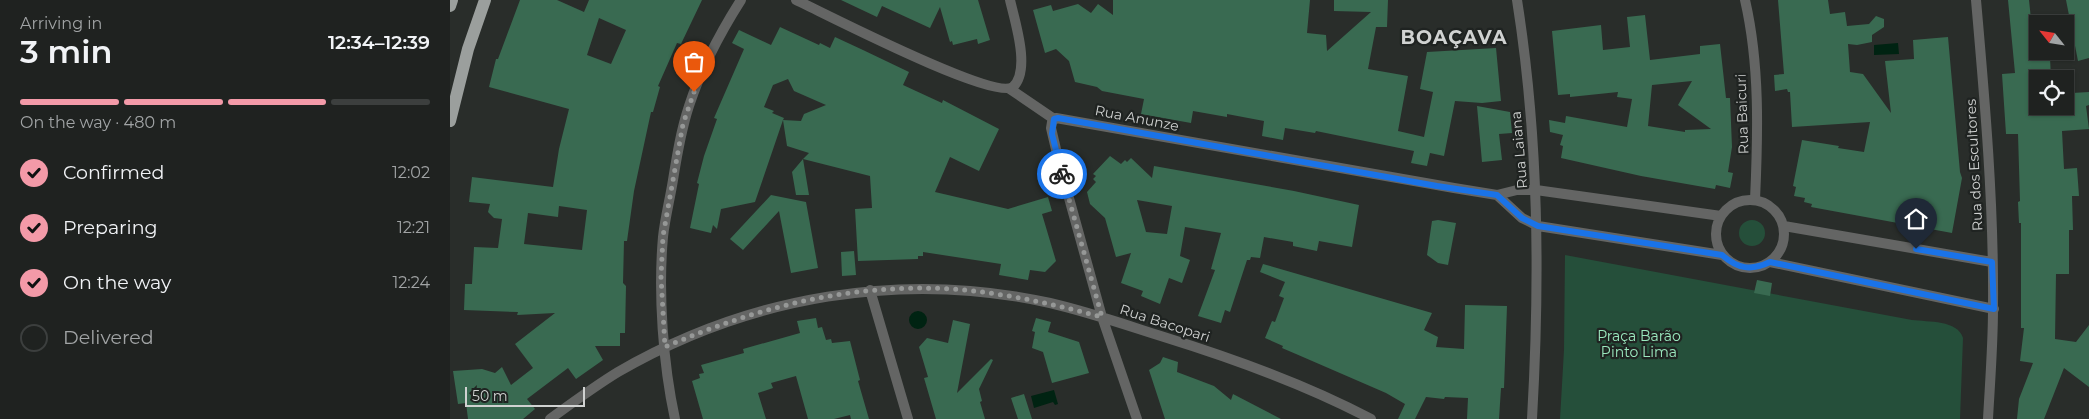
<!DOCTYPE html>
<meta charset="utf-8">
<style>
body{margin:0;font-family:Montserrat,sans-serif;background:#2c2f2d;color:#f1f3f6;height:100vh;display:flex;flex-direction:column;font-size:19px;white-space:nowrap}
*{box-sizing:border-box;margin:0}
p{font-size:16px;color:#a1a4a5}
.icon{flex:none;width:28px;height:28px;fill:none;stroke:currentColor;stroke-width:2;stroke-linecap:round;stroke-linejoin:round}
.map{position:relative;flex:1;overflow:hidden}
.details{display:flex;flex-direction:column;background:#1f2220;width:450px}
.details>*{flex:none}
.needle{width:32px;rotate:300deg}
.tools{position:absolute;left:1579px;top:15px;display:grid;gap:10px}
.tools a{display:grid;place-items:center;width:45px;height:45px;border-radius:0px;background:#1f2220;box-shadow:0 1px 4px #0004,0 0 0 1px #3c3f3e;font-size:25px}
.scale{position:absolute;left:15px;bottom:12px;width:120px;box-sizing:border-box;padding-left:5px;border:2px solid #d0d2d1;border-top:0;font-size:14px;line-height:18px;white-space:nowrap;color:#d0d2d1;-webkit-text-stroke:4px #1f2321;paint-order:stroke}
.pin{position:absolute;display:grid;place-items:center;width:42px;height:42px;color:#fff;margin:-51px -21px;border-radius:50% 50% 50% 0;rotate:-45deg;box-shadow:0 0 5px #0007}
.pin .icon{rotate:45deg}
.courier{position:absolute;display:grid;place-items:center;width:50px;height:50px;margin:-25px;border:4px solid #1a73e8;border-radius:50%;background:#fff;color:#222;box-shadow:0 1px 6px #0007}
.overview em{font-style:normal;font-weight:600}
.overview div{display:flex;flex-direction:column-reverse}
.overview{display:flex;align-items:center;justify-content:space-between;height:85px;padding:0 20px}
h1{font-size:32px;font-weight:600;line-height:38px}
.bar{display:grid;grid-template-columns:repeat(4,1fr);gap:8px 5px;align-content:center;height:60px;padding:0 20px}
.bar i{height:6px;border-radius:4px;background:#3c3f3e}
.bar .active{background:#f39aa8}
.bar p{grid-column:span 4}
ol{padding:0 20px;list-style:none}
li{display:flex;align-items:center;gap:15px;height:55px}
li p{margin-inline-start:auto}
li .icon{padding:5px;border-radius:50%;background:#f39aa8;color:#111;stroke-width:4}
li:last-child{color:#a1a4a5}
li i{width:28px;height:28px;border:2px solid #3c3f3e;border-radius:50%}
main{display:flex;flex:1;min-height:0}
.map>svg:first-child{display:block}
.green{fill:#254f3a}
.water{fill:#002312}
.building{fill:#396a51;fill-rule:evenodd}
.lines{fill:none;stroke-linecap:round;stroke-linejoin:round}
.pedestrian{stroke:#646564;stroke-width:10}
.minor{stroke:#646564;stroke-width:10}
.primary{stroke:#9b9f9d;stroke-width:12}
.done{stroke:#969897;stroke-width:5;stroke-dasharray:0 9}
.route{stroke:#1a73e8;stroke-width:6}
.labels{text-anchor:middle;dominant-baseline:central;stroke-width:4.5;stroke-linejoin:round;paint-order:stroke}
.street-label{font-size:14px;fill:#d0d2d1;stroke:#1f2321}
.park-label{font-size:14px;fill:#9be9bf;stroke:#1f2321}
.district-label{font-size:19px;font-weight:bold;letter-spacing:1px;fill:#d0d2d1;stroke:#1f2321}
</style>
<main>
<section class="details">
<div class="overview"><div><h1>3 min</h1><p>Arriving in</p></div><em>12:34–12:39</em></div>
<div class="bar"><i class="active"></i><i class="active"></i><i class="active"></i><i></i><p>On the way · 480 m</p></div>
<ol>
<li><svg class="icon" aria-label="check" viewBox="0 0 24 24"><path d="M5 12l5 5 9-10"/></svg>Confirmed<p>12:02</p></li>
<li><svg class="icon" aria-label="check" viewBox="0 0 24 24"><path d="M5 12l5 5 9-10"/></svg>Preparing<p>12:21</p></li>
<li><svg class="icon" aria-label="check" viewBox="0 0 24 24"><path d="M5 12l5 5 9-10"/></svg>On the way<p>12:24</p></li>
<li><i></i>Delivered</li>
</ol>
</section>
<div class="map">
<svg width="1639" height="419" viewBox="0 0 1639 419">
<rect width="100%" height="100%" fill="#292d2a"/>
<path class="green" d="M1289 233a13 13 0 1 1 26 0a13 13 0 1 1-26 0Z
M1115,255L1462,320C1478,322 1508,320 1513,338L1510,419H1110L1114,350Z"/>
<path class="water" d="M1448,43L1449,54L1424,55V45Z
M459 320a9 9 0 1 1 18 0a9 9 0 1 1-18 0Z
M604,390L608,404L605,405L603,402L584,408L581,396Z"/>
<path class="building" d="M70,0H107L134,12L139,0H252L231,44L227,43L208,86L210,87L203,112H201L184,191L177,241H174L173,283L176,286L175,333H170V346H145L153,360L126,379L118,368L77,399L85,409L73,419H18L16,403L8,404L3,371L32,369L45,373L52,367L61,385L83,368L65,344L105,313L67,315L68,312L14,310L15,284H22L24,247L48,248L52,219L44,218L38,212L40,204L19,202L22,177L103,187L109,149L119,109L39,87L46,59H48ZM149,18L176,30L161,64L137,55ZM109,206L137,210L132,250L74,244L78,213L108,217Z
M391,0H528L540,40L528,44L527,39L503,45L502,41L500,42L490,7L480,28L432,6L427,17Z
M663,0H860L857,33L876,35L877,51L921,12L884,11V0H938L937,27H926L918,69L958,76L948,131L974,137L983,92L970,89L977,52L1046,48L1051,101L1032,103L1005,101L994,156L980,153L977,166L961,163L964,151L866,131L865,133L835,128L833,140L812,136L814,121L777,114V117L743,111L741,123L691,114L694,99L652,91L647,87L625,82L619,61L606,49L595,53L583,10L601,5L603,11L628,4L641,13L648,4L663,15Z
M1328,0H1378L1380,14L1395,12L1397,26L1419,24L1426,16L1434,19V27L1422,35V42L1407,45L1398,44L1400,72L1413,74L1441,113L1435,61L1464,59L1463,40L1498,37L1510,172L1512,178L1502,233L1361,207L1362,204L1354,202L1355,198L1344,196L1346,187L1343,186L1352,140L1389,146L1388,148L1414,152L1420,122L1342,127L1340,92H1338L1337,89L1325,91L1324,75L1334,74Z
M1558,0H1579L1585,58L1600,57L1601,79H1588V90L1582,97L1588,96V106L1622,104V93L1639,92V105L1636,106L1639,129L1612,131L1614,169L1627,168L1629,196H1622L1623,230H1619V274H1606L1605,339L1626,342L1639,325V387L1614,368L1594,419H1567L1569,399L1583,363L1570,361L1574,328H1571V223H1569L1568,202L1570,201L1568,134H1556L1552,74L1565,73Z
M1616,0H1639V58L1628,61Z
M1195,15L1200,60L1250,54V46L1270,44L1276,98H1280L1282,147L1278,172L1283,173L1280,188L1266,185L1265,189L1191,176L1111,158L1113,146L1110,145L1113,135L1100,132L1099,120L1115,123L1116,116L1177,127L1182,99L1167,97L1168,92L1120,97V94L1108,95L1102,31L1151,25L1153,50L1180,47L1177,17ZM1242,81L1228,105L1261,129L1235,130V132L1198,126L1202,85Z
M330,27L369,45L370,43L380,48L385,37L413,50L459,72L453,85L492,103L493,100L549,129L529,171L500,157L485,192L558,209L598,197L602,211L592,214L606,261L595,272L580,270L578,280L549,275L551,264L473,252V256H468V259L408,261L405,209L422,208L420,176L353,159L359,153L337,146L333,120L305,202L271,209L267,229L263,225L261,233L240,228L249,184L247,183L254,156L267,119L264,118L294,49L282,43L289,30L321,45ZM338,79L344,91L376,105L354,114L351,121L333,120L334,118L322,113L324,111L314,107L323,85Z
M1027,106L1060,112L1062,133L1049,134L1052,160L1032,162Z
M660,156L671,164L675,160L677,162L681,158L702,178L704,166L844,191L909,205L902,247L869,241L867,251L843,246V242L814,237L810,258L801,257L800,260H797L780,312L775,310L771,323L748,316L765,270L761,269L771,233L735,227L730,256L740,260L732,283L719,278L710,304L691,296L693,291L671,283L681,253L666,257L655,218L640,204L637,192L646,182L643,179L646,176L643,174ZM687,200L722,206L717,234L696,232Z
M353,159L359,195H346L342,172Z
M321,195L356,202L368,268L341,273L329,211L293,250L280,239Z
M988,220L1006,223L998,265L988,263L977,255L982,221Z
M404,251L406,275L392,276L391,252Z
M813,264L982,313L974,330L988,337L986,347L1014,349L1015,305L1057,306L1054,388H1051L1049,419H1017L1018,398L995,397L994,399L976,397L965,419H948L955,404L936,393L846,354L832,348L833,346L815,338L822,321L825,322L834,298L829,296L835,282L810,272Z
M1307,280L1322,283L1320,296L1304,293Z
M366,318L368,328L372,327L376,340L381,339L382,343L400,341L410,380L408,381L419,419H401L400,415L384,419H358L346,376L321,383L323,388L308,393L316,419H253L242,381L250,378L249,374L254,373L251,365L294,353L293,349L350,333L347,321Z
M586,318L601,322L598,332L629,342L639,373L602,383L593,352L582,348L585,332L582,331Z
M503,320L520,324L507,393L541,359L543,360L529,389L532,401L530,402L535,419H486L474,378L478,377L469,347L477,338L498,343Z
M713,357L728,362L727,372L764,386L781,400L783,394L831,419H715L699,370L710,363Z
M574,394L582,419H568L561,398Z"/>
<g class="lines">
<path class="pedestrian" d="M560,89L604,119"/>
<path class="minor" d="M346,0C376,14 542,100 563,87C581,70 565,22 560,0
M1067,0C1089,139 1090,279 1082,419
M1295,0C1310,65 1308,134 1305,200
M1526,0C1535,102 1544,205 1543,308C1543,345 1540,382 1538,419
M1047,195L1072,218L1088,226L1272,255
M1266 234a34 34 0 1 1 68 0a34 34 0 1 1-68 0Z
M1334,226L1542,262
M1320,262L1544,309
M420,290L458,419
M100,419C122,403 145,386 168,372C299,296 452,270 600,303C639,312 676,325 714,337C785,359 855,384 921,419
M225,419C213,364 208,293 213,237C215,218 220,199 223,180C227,155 231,130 239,106C251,69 270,33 291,0
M687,419L652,317L609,162L601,128L602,122L606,118L1004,188L1047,195L1067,190H1086L1271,216"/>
<path class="primary" d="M0,6L2,0
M0,121L18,49L35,0"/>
</g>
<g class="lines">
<path class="done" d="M244,92L233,124L213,236L211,277L215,347C308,307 400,283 503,289C554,293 603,304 652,317L612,174"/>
<path class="route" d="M612,174L602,134L604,119L608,118L987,186L1047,195L1072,218L1088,226L1272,255C1288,269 1301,271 1320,262L1544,309L1542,262L1466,249"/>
</g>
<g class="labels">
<g class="street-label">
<text transform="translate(1292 114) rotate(-92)">Rua Baicuri</text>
<text transform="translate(687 118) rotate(11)">Rua Anunze</text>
<text transform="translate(1069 150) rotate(-95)">Rua Laiana</text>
<text transform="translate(1524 165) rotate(-93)">Rua dos Escultores</text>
<text transform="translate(715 323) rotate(18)">Rua Bacopari</text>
</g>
<g class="park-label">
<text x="1189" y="336">Praça Barão<tspan x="1189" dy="16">Pinto Lima</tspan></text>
</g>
<g class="district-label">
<text x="1004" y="37">BOAÇAVA</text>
</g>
</g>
</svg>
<div class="tools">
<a><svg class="needle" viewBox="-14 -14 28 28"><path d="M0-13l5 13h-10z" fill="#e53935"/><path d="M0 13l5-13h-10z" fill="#a1a4a5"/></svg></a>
<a><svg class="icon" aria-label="locate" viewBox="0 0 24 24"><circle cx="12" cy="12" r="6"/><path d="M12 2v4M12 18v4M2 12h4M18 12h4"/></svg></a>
</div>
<div class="scale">50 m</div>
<div class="pin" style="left:244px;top:92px;background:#ea580c"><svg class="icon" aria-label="bag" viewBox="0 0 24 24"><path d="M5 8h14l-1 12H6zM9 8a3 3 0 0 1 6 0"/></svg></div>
<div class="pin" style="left:1466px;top:249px;background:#1f2937"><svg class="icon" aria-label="home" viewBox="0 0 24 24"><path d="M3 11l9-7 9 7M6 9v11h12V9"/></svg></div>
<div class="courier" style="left:612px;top:174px"><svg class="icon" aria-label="bike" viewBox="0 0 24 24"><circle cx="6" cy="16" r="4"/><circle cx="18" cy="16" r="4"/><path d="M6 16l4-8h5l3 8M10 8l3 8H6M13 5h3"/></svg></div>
</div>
</main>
